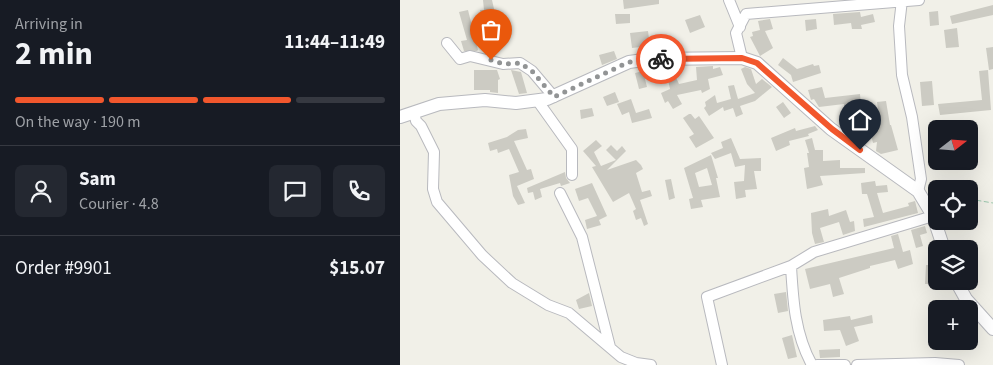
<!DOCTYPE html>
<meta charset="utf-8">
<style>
body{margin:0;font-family:"Source Sans 3",sans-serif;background:#242831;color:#f1f3f6;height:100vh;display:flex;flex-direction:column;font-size:19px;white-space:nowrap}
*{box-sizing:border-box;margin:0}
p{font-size:16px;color:#9ea1a6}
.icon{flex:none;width:28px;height:28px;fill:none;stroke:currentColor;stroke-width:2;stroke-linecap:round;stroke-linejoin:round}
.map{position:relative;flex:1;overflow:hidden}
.side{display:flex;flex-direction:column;background:#171b24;width:400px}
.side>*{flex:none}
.needle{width:32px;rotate:73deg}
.controls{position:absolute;left:528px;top:120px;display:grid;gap:10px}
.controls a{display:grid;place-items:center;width:50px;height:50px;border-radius:8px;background:#171b24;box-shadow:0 5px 20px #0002;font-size:25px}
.pin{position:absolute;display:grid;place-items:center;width:42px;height:42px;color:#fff;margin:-51px -21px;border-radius:50% 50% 50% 0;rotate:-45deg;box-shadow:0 0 5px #0007}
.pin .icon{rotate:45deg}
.courier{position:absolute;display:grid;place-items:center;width:50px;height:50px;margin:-25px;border:4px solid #f2572d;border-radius:50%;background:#fff;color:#222;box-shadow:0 1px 6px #0007}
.overview em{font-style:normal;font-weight:700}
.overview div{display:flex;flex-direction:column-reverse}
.overview{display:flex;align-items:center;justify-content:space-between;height:85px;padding:0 15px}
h1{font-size:32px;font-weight:700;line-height:38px}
.bar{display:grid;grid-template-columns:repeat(4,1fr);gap:8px 5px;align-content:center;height:60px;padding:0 15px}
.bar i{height:6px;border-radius:4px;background:#363941}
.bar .current{background:#f2572d}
.bar p{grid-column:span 4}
.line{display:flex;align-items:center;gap:12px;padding:0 15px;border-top:1px solid #363941}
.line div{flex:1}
.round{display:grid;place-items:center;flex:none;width:52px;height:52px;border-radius:8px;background:#242831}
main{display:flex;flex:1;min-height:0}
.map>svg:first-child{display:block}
.building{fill:#cccbc3;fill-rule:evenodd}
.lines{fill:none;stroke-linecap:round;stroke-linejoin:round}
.minor-casing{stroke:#b8b9be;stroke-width:12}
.tertiary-casing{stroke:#b8b9be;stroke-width:14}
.path{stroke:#9bc8ae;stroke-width:1;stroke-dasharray:5 2.5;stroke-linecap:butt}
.minor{stroke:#fff;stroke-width:10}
.tertiary{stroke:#fff;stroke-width:12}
.done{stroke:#929495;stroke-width:5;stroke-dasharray:0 9}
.route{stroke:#f2572d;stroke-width:6}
</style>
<main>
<section class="side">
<div class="overview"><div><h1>2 min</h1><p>Arriving in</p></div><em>11:44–11:49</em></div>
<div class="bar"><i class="current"></i><i class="current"></i><i class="current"></i><i></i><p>On the way · 190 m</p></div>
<div class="line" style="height:90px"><a class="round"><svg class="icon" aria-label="person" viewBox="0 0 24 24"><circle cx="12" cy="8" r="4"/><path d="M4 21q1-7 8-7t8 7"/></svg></a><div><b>Sam</b><p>Courier · 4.8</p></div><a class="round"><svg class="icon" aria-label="chat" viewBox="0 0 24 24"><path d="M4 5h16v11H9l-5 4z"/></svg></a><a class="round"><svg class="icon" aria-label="phone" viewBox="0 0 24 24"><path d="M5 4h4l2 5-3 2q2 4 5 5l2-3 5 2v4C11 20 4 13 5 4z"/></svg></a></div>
<div class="line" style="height:65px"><div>Order #9901</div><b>$15.07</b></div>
</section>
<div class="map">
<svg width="593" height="365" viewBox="0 0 593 365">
<rect width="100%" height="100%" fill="#f1f0e8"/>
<path class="building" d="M83,0H92L99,31L91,32L87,16L81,17L80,10H84Z
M223,0H259V4L224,9Z
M593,5V15L552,24L550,16Z
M68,10L78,50L77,51H64L61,41L67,40L59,12Z
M538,11L539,25L530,26L529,12Z
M460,12L461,17L473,14L475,22L461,25L462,29H452L451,23L434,25L433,14Z
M215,14H230V23L216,24Z
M300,15L305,27L290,33L285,20Z
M370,19L373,29L365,31L373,48L360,56L350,37L353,36L352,32L360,30L358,21Z
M416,19L417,29L406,31L405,20Z
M557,28L559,47L546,48L544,30Z
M248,31L250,46L232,48L230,33Z
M593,47V69L589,70L586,48Z
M214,51L217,59L202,65L199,55Z
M383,58L397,69L413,64L414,66L419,65L421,73L393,82L391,75L378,65Z
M313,66V69L320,67L323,75L308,79L310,89L302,93L301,90L277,95L282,104L273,109L268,101L265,103L261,93L270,89L267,75L274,73L279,84L297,80L296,67Z
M345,67L351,69L356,84L362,79L372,87L355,101L340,106L343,114L336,117L333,108L324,111L323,107L309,116L304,108L306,106L305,102L315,95L317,103L331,99L328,86L334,85L338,99L355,93L347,84L341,69Z
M256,68L259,75L245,79L247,87L239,89L235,73Z
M74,70H97L100,79L98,80V93L90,92V90H74Z
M111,70L121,72L127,93L119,94Z
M588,70L591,110L540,115L538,104L582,100L579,71Z
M532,81L534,105L522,106L520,82Z
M422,87L425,98L460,94L461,105H458L460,122L479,116L477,102L486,101L490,125H491L498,150L481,154L476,151L477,142L473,143L469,127L445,129V127L447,126L444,104L419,107L414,99L411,100L408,90Z
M215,92L219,102L207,106L203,97Z
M231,99L236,113L249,109L252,118L232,123L229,112L222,115L217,104Z
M383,102L391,113L384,118L376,107Z
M192,108L194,116L181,119L180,110Z
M289,114H291L295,119L299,116L314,138L296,148L289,137L294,134L283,118Z
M415,126L418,130L408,134L409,136L389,141L390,145L376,151L371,138L395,128L396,131Z
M126,129L128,138L114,141L127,170L131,169L134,179L117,186L125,203L118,205L113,196L109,175L119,172L109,149L98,153L97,149L90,151L88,143L107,137L118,130Z
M331,138L340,159L361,158V171H354L357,189L345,190L346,197L336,199L334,182L344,181L345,165L335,167L331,153L315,159L311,153L323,148L321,142Z
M412,138L415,150H423V161L440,160V168H465V173L420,176L423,185L407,189L404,168L409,167L407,153H409L405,140Z
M196,140L202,146L194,152L201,166L216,160L206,150L211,145L217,151L222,146L226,151L207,170L236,160L241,165L243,169L236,173L242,192L250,190L252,196L240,200L248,224L244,226L241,218L236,220L233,211L236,209L229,193L213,202L192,167L196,166L183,151Z
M311,155L318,178H316L320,197L301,200L303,207L291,209L289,199L293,198L284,168ZM307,168L312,185L299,187L295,173Z
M165,172L166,178L170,183L161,186L160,183L140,189L142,197L135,200L133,192L128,193L127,188Z
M271,179L275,198L269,200L265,180Z
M475,181L476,186L487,185L488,192L477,193L483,213L509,206L508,203L515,201L518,213L464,227L463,219L474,217L467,194H462L461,183Z
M192,183L207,216L199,220L201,225L187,229L185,220L197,216L188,198L179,201L175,189Z
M428,209L429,216L446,210L450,222L454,221L455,231L443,235L439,222L420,228L424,242L415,244L412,233L411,213Z
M525,226L527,233L520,235L523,246L516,248L511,230Z
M498,234L503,252L510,250L513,264L498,269L495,260L470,266V268L439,278L444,294L433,297L430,284L410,289L405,269L494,248L491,236Z
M526,265H536V271H534L533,284H525Z
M386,292L388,311L378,313L374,294Z
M189,293L192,306L179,309L176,300Z
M472,315L473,323L454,327L459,341L446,346L440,330L424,331L423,320L450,316L451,320Z
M392,335L397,357L388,359L382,338Z
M440,349V357L420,358L419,350Z"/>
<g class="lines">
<defs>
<path id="minor" d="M329,0L340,27
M502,0L499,26L502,75L512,117L521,179L518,191
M47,43L60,59L70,56L103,64L120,63L132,71L154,97
M342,58L336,33L346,14L519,0
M137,100L172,149V175
M14,112L16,121L21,126L34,152L33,189L37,202L82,255L112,283L148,305L169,313L221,357L236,363L251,365
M160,193L182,237L210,347
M391,266C393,301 395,334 412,365
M322,365L307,297L391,266L414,252L533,216
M417,365H445
M457,365L535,363L559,365"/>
<path id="tertiary" d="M0,117L39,104L85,100L116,103L147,99L229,62L251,59L342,58L357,63L431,129L518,191L533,216L544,249
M556,281L566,299L593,329"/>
</defs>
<use href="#minor" class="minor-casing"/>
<use href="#tertiary" class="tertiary-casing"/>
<path class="path" d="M569,199L593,203"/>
<use href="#minor" class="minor"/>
<use href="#tertiary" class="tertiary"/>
</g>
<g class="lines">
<path class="done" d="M91,60L104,64L120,63L132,71L154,97L229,62L261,59"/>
<path class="route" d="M261,59L342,58L357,63L432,129L460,150"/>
</g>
</svg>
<div class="controls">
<a><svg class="needle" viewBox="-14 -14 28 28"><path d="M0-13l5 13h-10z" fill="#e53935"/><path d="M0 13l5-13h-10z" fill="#9ea1a6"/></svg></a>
<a><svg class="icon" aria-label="locate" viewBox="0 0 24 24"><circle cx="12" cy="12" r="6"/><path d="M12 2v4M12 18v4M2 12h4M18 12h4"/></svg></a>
<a><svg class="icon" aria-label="layers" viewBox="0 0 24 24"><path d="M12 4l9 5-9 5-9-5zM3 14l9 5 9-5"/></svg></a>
<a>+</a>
</div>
<div class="pin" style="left:91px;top:60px;background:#ea580c"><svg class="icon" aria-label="bag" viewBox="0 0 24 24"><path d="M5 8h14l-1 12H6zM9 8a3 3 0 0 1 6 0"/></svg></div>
<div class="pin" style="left:460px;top:150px;background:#1f2937"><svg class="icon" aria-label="home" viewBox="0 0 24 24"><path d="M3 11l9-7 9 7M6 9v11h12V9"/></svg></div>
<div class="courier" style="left:261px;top:59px"><svg class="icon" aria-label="bike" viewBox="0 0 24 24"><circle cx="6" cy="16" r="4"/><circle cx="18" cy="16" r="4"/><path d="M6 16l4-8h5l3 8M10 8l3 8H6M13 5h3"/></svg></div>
</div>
</main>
